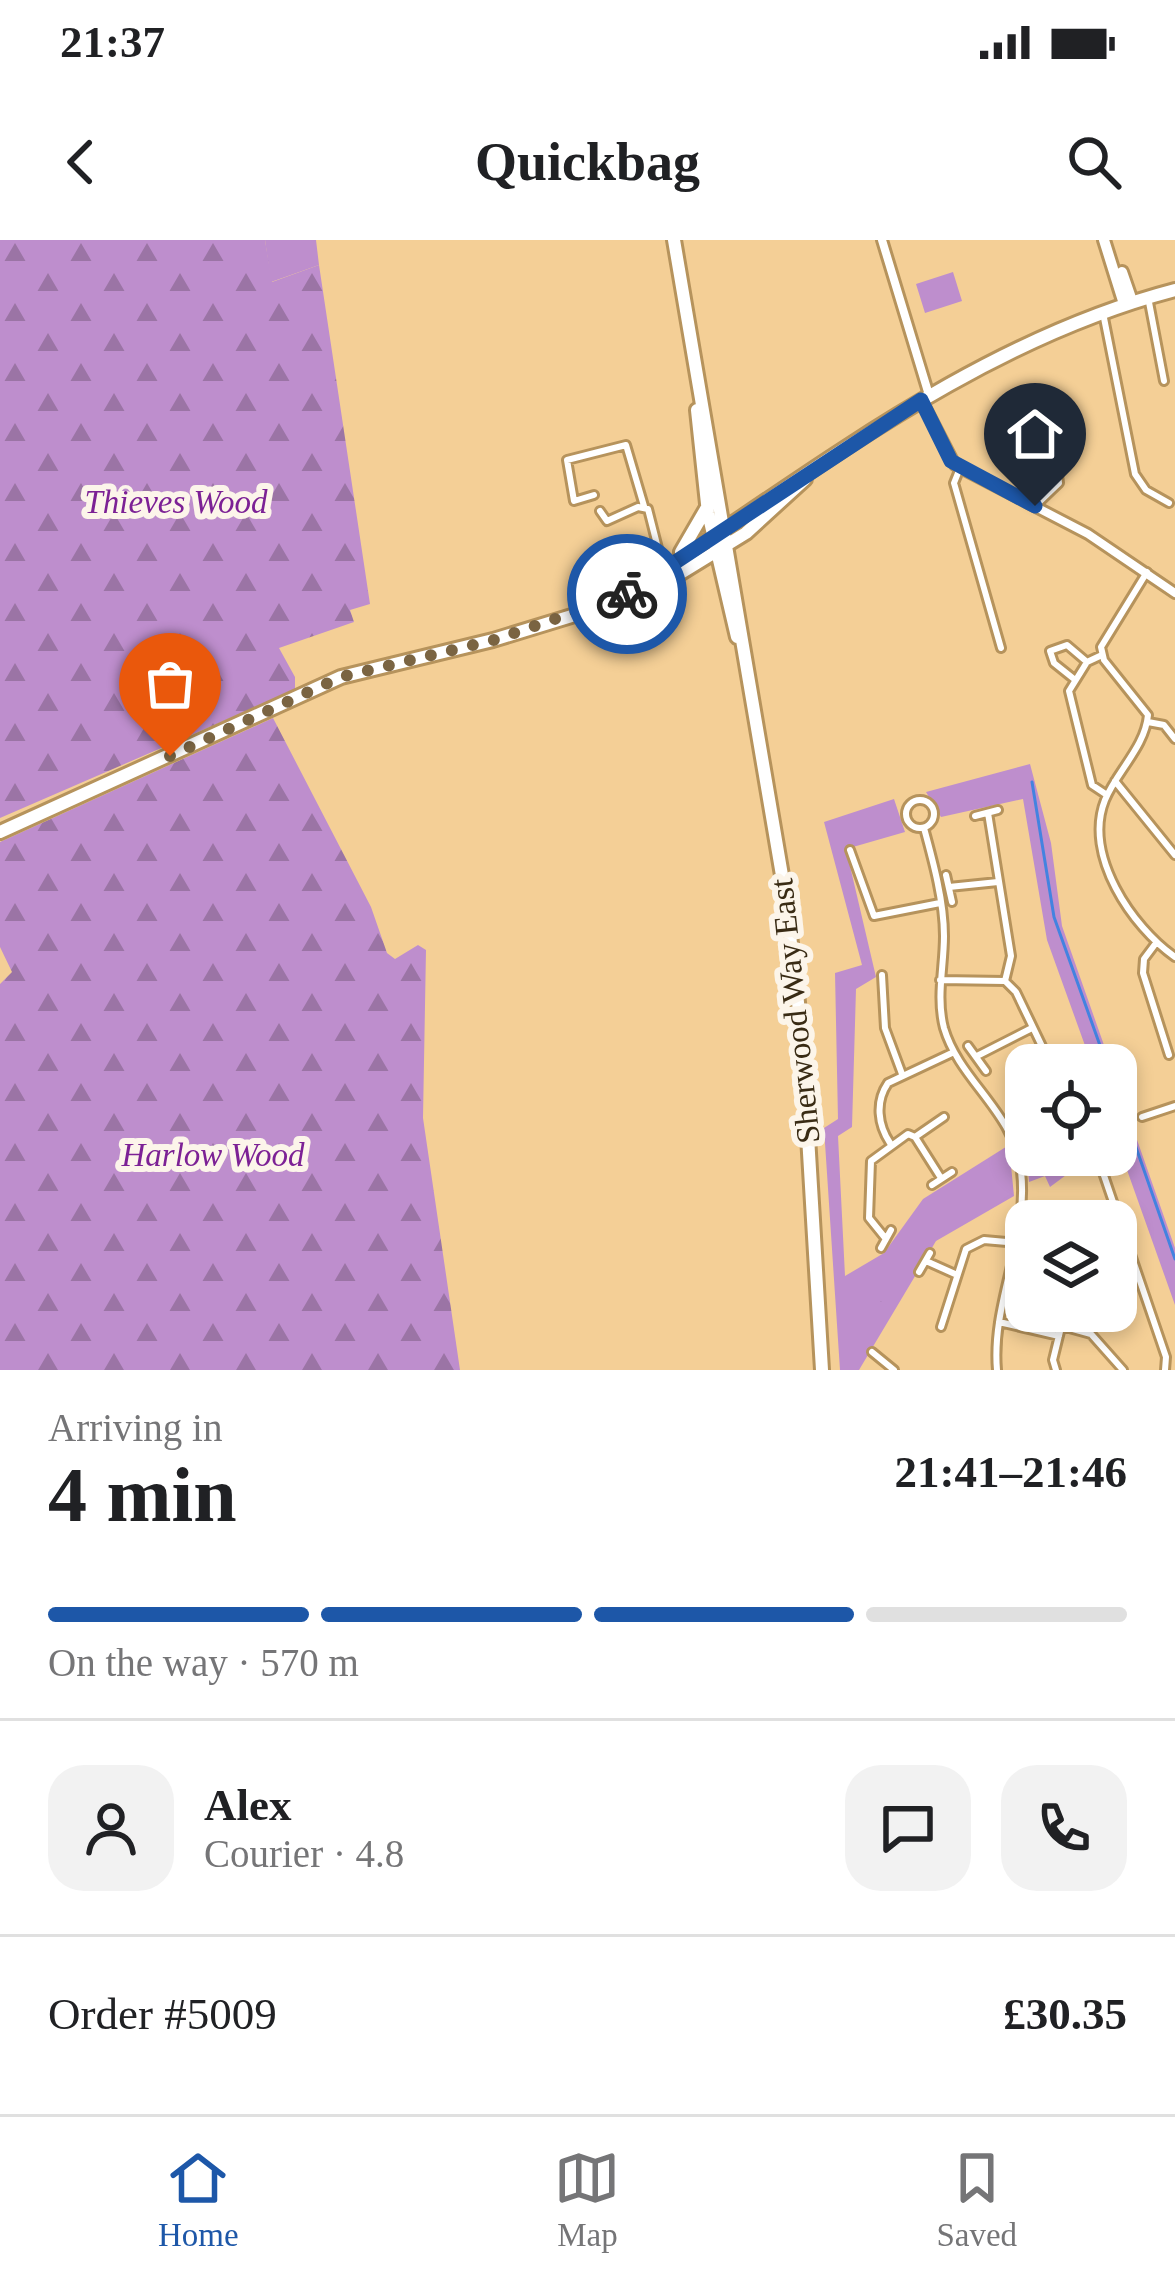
<!DOCTYPE html>
<meta charset="utf-8">
<style>
body{margin:0;font-family:"Times New Roman",serif;background:#f2f2f2;color:#202124;height:100vh;display:flex;flex-direction:column;font-size:45px;white-space:nowrap}
*{box-sizing:border-box;margin:0}
p{font-size:39px;color:#757577}
.icon{flex:none;width:66px;height:66px;fill:none;stroke:currentColor;stroke-width:2;stroke-linecap:round;stroke-linejoin:round}
.map{position:relative;height:1130px;overflow:hidden}
.sheet{display:flex;flex-direction:column;background:#fff;flex:1}
.sheet>*{flex:none}
.controls{position:absolute;left:1005px;top:804px;display:grid;gap:24px}
.controls a{display:grid;place-items:center;width:132px;height:132px;border-radius:24px;background:#fff;box-shadow:0 6px 18px #0003;font-size:60px}
.pin{position:absolute;display:grid;place-items:center;width:102px;height:102px;color:#fff;margin:-123px -51px;border-radius:50% 50% 50% 0;rotate:-45deg;box-shadow:0 0 12px #0007}
.pin .icon{rotate:45deg}
.courier{position:absolute;display:grid;place-items:center;width:120px;height:120px;margin:-60px;border:9px solid #1d57a8;border-radius:50%;background:#fff;color:#222;box-shadow:0 3px 15px #0007}
.headline em{font-style:normal;font-weight:700}
.headline div{display:flex;flex-direction:column-reverse}
.headline{display:flex;align-items:center;justify-content:space-between;height:204px;padding:0 48px}
h1{font-size:78px;font-weight:700;line-height:90px}
.bar{display:grid;grid-template-columns:repeat(4,1fr);gap:18px 12px;align-content:center;height:144px;padding:0 48px}
.bar i{height:15px;border-radius:9px;background:#e0e0e0}
.bar .current{background:#1d57a8}
.bar p{grid-column:span 4}
.line{display:flex;align-items:center;gap:30px;padding:0 48px;border-top:3px solid #e0e0e0}
.line div{flex:1}
.round{display:grid;place-items:center;flex:none;width:126px;height:126px;border-radius:36px;background:#f2f2f2}
.status{display:flex;justify-content:space-between;align-items:center;height:84px;padding:0 60px;background:#fff;direction:ltr}
.status svg{height:33px;fill:currentColor}
header{display:flex;justify-content:space-between;align-items:center;height:156px;padding:0 48px;background:#fff;font-size:54px;font-weight:700}
.dock{display:flex;justify-content:space-around;align-items:center;height:168px;border-top:3px solid #e0e0e0;background:#fff;font-size:33px;color:#757577}
.dock a{display:grid;justify-items:center;gap:6px}
.dock .current{color:#1d57a8}
.map>svg:first-child{display:block}
.green{fill:#be8ecd}
.forest{fill:url(#forest-firs)}
.park{fill:url(#park-crowns)}
.lines{fill:none;stroke-linecap:round;stroke-linejoin:round}
.stream{stroke:#4383e0;stroke-width:3}
.minor-casing{stroke:#b6935c;stroke-width:12}
.tertiary-casing{stroke:#b6935c;stroke-width:14}
.primary-casing{stroke:#b6935c;stroke-width:16}
.trunk-casing{stroke:#b6935c;stroke-width:18}
.minor{stroke:#fff;stroke-width:6}
.tertiary{stroke:#fff;stroke-width:8}
.primary{stroke:#fff;stroke-width:10}
.trunk{stroke:#fff;stroke-width:12}
.done{stroke:#7a6442;stroke-width:12;stroke-dasharray:0 21.6}
.route{stroke:#1d57a8;stroke-width:15}
.labels{text-anchor:middle;dominant-baseline:central;stroke-width:12;stroke-linejoin:round;paint-order:stroke}
.park-label{font-size:33px;font-style:italic;fill:#7c2195;stroke:#fcf5ea}
.street-label{font-size:33px;fill:#392b14;stroke:#fcf5ea}
</style>
<div class="status"><b>21:37</b><svg viewBox="0 0 49 12"><path d="M0 12V9h3v3zM5 12V6h3v6zM10 12V3h3v9zM15 12V0h3v12zM26 1h20v11H26zM47 4h2v5h-2z"/></svg></div>
<header><svg class="icon" aria-label="back" viewBox="0 0 24 24"><path d="M15 5l-7 7 7 7"/></svg>Quickbag<svg class="icon" aria-label="search" viewBox="0 0 24 24"><circle cx="10" cy="10" r="6"/><path d="M15 15l6 6"/></svg></header>
<div class="map">
<svg width="1175" height="1130" viewBox="0 0 1175 1130">
<defs>
<pattern id="forest-firs" width="22" height="20" patternUnits="userSpaceOnUse" patternTransform="scale(3)"><rect width="22" height="20" fill="#be8ecd"/><path d="M5 1l3.5 6h-7zM16 11l3.5 6h-7z" fill="#9b74a5"/></pattern>
<pattern id="park-crowns" width="20" height="18" patternUnits="userSpaceOnUse" patternTransform="scale(3)"><rect width="20" height="18" fill="#be8ecd"/><path d="M2 6a3 3 0 1 1 6 0M12 15a3 3 0 1 1 6 0" fill="none" stroke="#9b74a5"/></pattern>
</defs>
<rect width="100%" height="100%" fill="#f4cf96"/>
<path class="green" d="M265,0H316L319,25L271,42Z
M953,32L962,61L925,73L916,44Z
M1030,524L1051,603L1062,686L1111,825H1092L1047,700L1023,559L941,577L926,552Z
M894,559L905,592L846,609L876,737L856,749L852,887L838,896L845,1036L884,1013L923,959L1009,905L1014,956L936,1001L859,1130H840L824,888L838,879L835,733L862,725L824,582Z
M1116,840L1175,1008V1065L1116,899Z
M1027,915H1093L1050,947L1045,936L1029,942Z"/>
<path class="forest" d="M0,0H265L272,42L319,25L370,364L350,370L354,382L279,408L295,437V450L0,578Z
M273,478L371,667L387,713L395,719L418,705L426,710L423,878L460,1130H0V744L12,732L0,707V602Z"/>
<path class="park" d="M1019,530L1022,547L986,556L982,540Z
M889,1015L895,1033L881,1062L872,1053L882,1018Z"/>
<g class="lines">
<path class="stream" d="M1032,542L1054,677L1107,825
M1116,850L1175,1019"/>
<defs>
<path id="minor" d="M1148,57L1164,141
M1103,73L1135,234L1146,250L1169,263
M960,228L954,243L1001,408
M594,255L574,261L567,220L626,205L644,266
M1035,266L1059,243L1053,193
M600,271L607,281L638,267L648,269L663,328
M1147,332L1101,407L1104,420L1148,475C1145,507 1117,531 1105,560C1083,615 1132,687 1175,717
M1102,415L1087,422L1069,451L1092,545L1107,555
M1074,439L1054,423L1050,411L1067,405L1087,422
M1148,482L1164,485L1175,499
M1115,541L1175,615
M906 574a14 14 0 1 1 28 0a14 14 0 1 1-28 0Z
M988,573L1011,716L1005,741
M975,576L998,570
M924,588C933,621 944,661 944,696C944,727 936,757 944,788C960,842 1014,871 1021,931C1029,1001 991,1062 997,1130
M850,610L874,676L940,663
M946,635L952,662
M949,647L998,642
M1156,703L1144,719L1143,733L1169,815
M882,735L885,788L902,834
M940,740L1005,741
M1005,741L1016,752L1051,825
M968,806L986,831
M977,816L1030,789
M1142,877L1175,866
M915,897L941,938
M890,903C878,885 875,862 888,843L954,812
M1098,918L1166,1117L1165,1130
M932,945L952,932
M886,999L869,978L871,921L908,894L915,897L944,877
M881,1008L891,990
M926,1021L955,1034
M919,1032L930,1013
M1116,1039L1134,1033
M999,1082L1059,1096
M1062,1086L1091,1094L1123,1130
M941,1087L966,1009L984,1000L1019,1003
M872,1112L894,1130
M1056,1130L1053,1120L1065,1071"/>
<path id="tertiary" d="M882,0L929,155
M922,161L955,225L1088,294L1175,353"/>
<path id="primary" d="M1104,0L1124,64
M1122,32L1132,61"/>
<path id="trunk" d="M674,0L785,653L802,796L822,1130
M697,170L708,273L737,397
M681,312L706,269
M622,357C799,244 968,104 1175,50
M0,592L341,437L493,400L650,352L746,293L805,239"/>
</defs>
<use href="#minor" class="minor-casing"/>
<use href="#tertiary" class="tertiary-casing"/>
<use href="#primary" class="primary-casing"/>
<use href="#trunk" class="trunk-casing"/>
<use href="#minor" class="minor"/>
<use href="#tertiary" class="tertiary"/>
<use href="#primary" class="primary"/>
<use href="#trunk" class="trunk"/>
</g>
<g class="lines">
<path class="done" d="M170,516L341,437L494,400L627,354"/>
<path class="route" d="M627,354L921,160L951,221L1035,266"/>
</g>
<g class="labels">
<g class="park-label">
<text x="176" y="262">Thieves Wood</text>
<text x="213" y="915">Harlow Wood</text>
</g>
<g class="street-label">
<text transform="translate(795 771) rotate(-96)">Sherwood Way East</text>
</g>
</g>
</svg>
<div class="controls">
<a><svg class="icon" aria-label="locate" viewBox="0 0 24 24"><circle cx="12" cy="12" r="6"/><path d="M12 2v4M12 18v4M2 12h4M18 12h4"/></svg></a>
<a><svg class="icon" aria-label="layers" viewBox="0 0 24 24"><path d="M12 4l9 5-9 5-9-5zM3 14l9 5 9-5"/></svg></a>
</div>
<div class="pin" style="left:170px;top:516px;background:#ea580c"><svg class="icon" aria-label="bag" viewBox="0 0 24 24"><path d="M5 8h14l-1 12H6zM9 8a3 3 0 0 1 6 0"/></svg></div>
<div class="pin" style="left:1035px;top:266px;background:#1f2937"><svg class="icon" aria-label="home" viewBox="0 0 24 24"><path d="M3 11l9-7 9 7M6 9v11h12V9"/></svg></div>
<div class="courier" style="left:627px;top:354px"><svg class="icon" aria-label="bike" viewBox="0 0 24 24"><circle cx="6" cy="16" r="4"/><circle cx="18" cy="16" r="4"/><path d="M6 16l4-8h5l3 8M10 8l3 8H6M13 5h3"/></svg></div>
</div>
<section class="sheet">
<div class="headline"><div><h1>4 min</h1><p>Arriving in</p></div><em>21:41–21:46</em></div>
<div class="bar"><i class="current"></i><i class="current"></i><i class="current"></i><i></i><p>On the way · 570 m</p></div>
<div class="line" style="height:216px"><a class="round"><svg class="icon" aria-label="person" viewBox="0 0 24 24"><circle cx="12" cy="8" r="4"/><path d="M4 21q1-7 8-7t8 7"/></svg></a><div><b>Alex</b><p>Courier · 4.8</p></div><a class="round"><svg class="icon" aria-label="chat" viewBox="0 0 24 24"><path d="M4 5h16v11H9l-5 4z"/></svg></a><a class="round"><svg class="icon" aria-label="phone" viewBox="0 0 24 24"><path d="M5 4h4l2 5-3 2q2 4 5 5l2-3 5 2v4C11 20 4 13 5 4z"/></svg></a></div>
<div class="line" style="height:156px"><div>Order #5009</div><b>£30.35</b></div>
</section>
<nav class="dock">
<a class="current"><svg class="icon" aria-label="home" viewBox="0 0 24 24"><path d="M3 11l9-7 9 7M6 9v11h12V9"/></svg>Home</a>
<a><svg class="icon" aria-label="map" viewBox="0 0 24 24"><path d="M3 6l6-2 6 2 6-2v14l-6 2-6-2-6 2zM9 4v14M15 6v14"/></svg>Map</a>
<a><svg class="icon" aria-label="saved" viewBox="0 0 24 24"><path d="M7 4h10v16l-5-4-5 4z"/></svg>Saved</a>
</nav>
